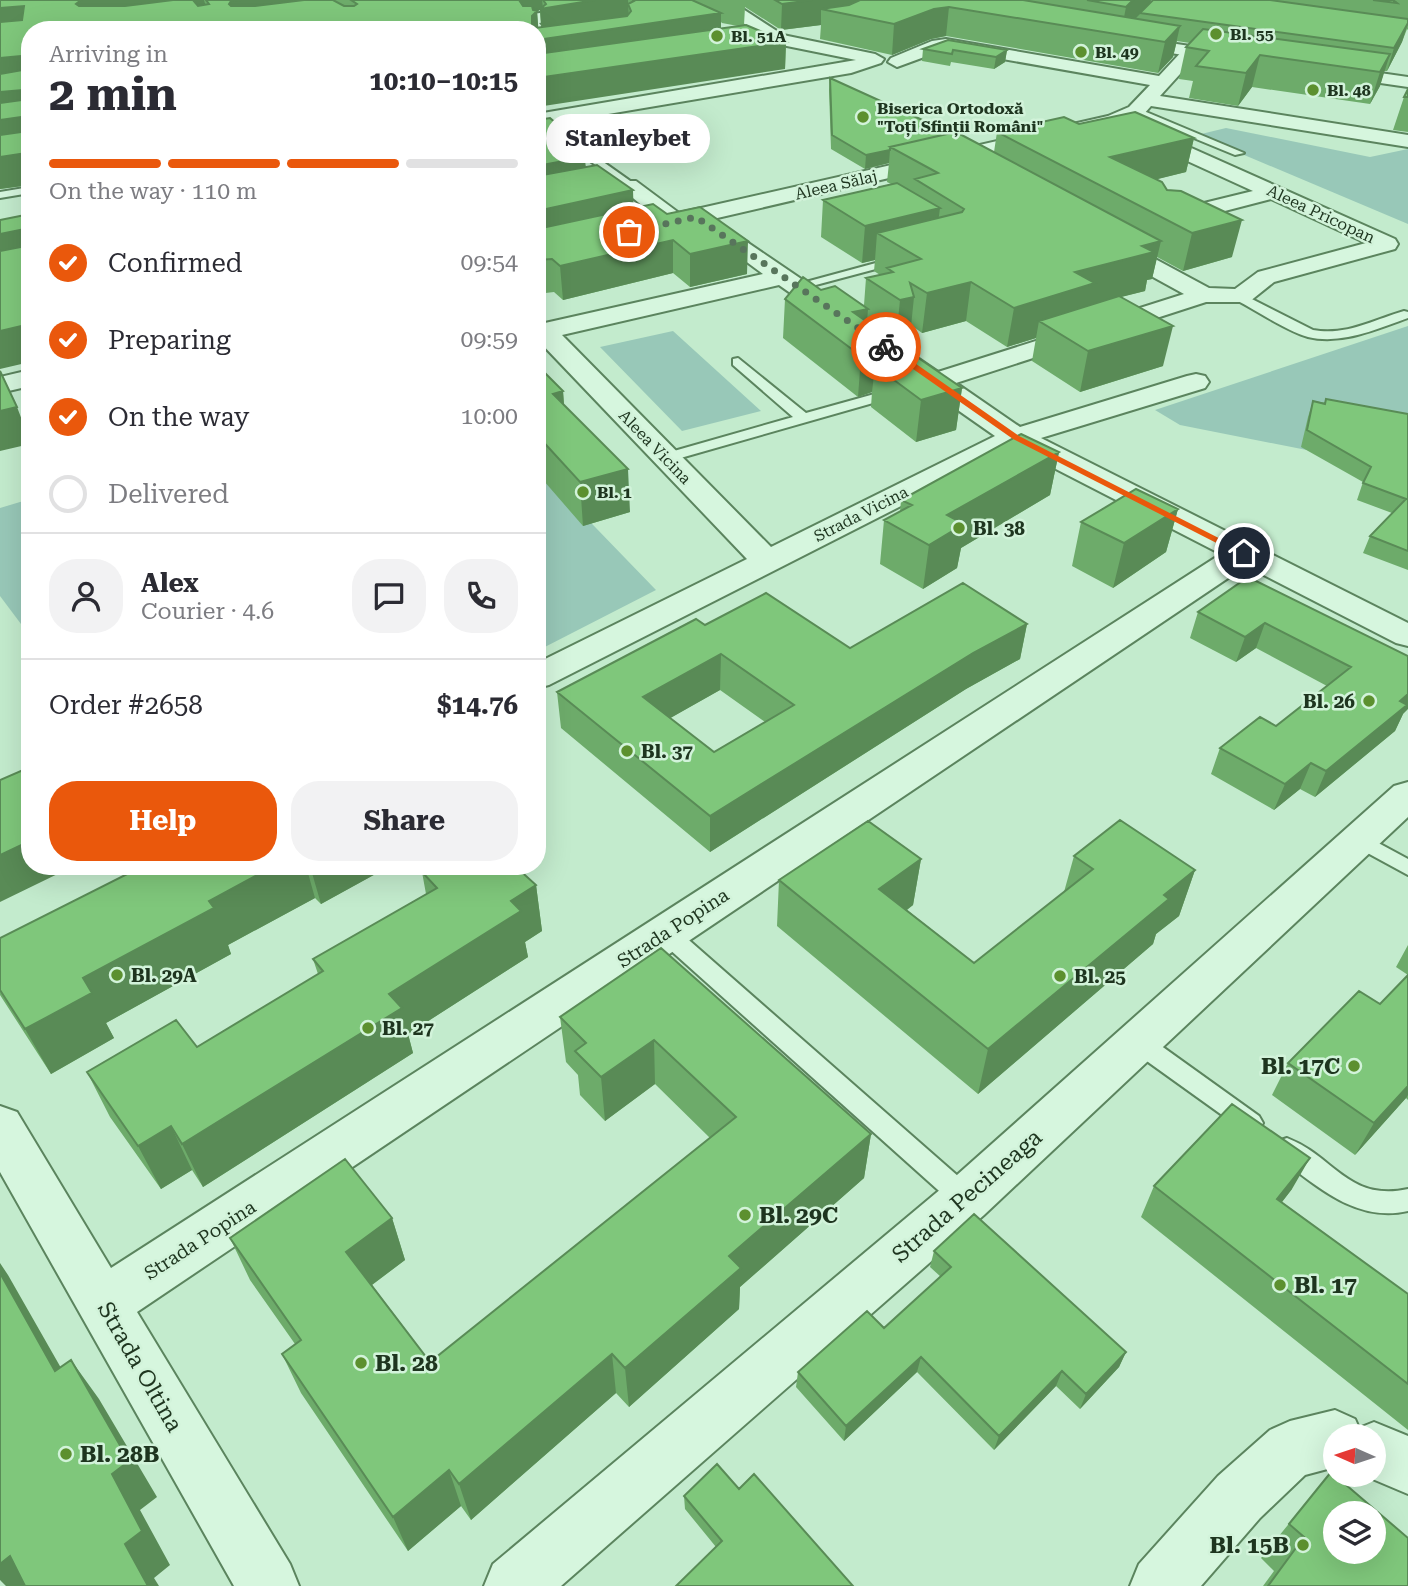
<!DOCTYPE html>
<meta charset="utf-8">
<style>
body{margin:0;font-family:"Roboto Serif",serif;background:#f2f2f3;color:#2b2b33;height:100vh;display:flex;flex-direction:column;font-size:26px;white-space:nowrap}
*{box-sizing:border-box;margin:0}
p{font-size:23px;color:#7c7c81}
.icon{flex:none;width:38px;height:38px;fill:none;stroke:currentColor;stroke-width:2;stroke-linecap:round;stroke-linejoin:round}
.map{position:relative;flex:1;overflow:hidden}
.side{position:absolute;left:21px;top:21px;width:525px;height:854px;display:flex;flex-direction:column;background:#fff;border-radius:28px;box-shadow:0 7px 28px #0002}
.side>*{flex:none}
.needle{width:46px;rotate:273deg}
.fabs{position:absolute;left:1323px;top:1424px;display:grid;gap:14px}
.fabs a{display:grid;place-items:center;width:63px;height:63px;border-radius:50%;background:#fff;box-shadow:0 7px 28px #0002;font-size:35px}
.pin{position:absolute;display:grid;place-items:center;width:60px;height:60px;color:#fff;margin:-30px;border:4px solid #fff;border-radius:50%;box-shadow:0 2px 7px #0007}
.courier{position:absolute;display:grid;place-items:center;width:70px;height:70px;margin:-35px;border:5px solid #ea580c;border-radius:50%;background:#fff;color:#222;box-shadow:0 2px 9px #0007}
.bubble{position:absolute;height:49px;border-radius:24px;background:#fff;box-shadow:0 7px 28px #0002;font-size:23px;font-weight:700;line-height:49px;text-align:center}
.overview em{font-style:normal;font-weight:700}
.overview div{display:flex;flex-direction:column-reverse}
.overview{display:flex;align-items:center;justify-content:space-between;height:119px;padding:0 28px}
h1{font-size:46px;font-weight:700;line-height:52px}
.bar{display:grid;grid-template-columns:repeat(4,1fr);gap:10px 7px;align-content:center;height:84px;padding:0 28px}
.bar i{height:9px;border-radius:5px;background:#e1e1e2}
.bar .active{background:#ea580c}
.bar p{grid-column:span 4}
.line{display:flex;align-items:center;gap:18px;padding:0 28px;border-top:2px solid #e1e1e2}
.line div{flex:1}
.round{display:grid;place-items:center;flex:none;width:74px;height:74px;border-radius:28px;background:#f2f2f3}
ol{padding:0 28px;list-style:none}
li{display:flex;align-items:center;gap:21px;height:77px}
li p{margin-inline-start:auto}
li .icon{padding:7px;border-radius:50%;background:#ea580c;color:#fff;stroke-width:4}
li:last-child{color:#7c7c81}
li i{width:38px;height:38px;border:4px solid #e1e1e2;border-radius:50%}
.cta{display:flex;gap:14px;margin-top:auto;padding:14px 28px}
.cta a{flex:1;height:80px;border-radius:28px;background:#ea580c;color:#fff;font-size:28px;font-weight:700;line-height:80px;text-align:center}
.cta a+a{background:#f2f2f3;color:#2b2b33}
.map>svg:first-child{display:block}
.green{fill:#98c8b8}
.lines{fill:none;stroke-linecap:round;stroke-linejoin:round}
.service-casing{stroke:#5b845e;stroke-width:4}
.minor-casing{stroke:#5b845e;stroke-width:4}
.tertiary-casing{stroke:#5b845e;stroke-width:4}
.service{fill:#d6f6de;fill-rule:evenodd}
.minor{fill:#d6f6de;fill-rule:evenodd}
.tertiary{fill:#d6f6de;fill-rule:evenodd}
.wall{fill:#6dab6a;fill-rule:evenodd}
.shaded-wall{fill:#598b56}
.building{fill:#7fc77b;stroke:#598b56;stroke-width:2;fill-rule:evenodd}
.route{fill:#ea580c}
.done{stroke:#58755c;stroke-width:7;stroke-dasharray:0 12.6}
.poi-dot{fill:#5c902f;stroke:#d2f3da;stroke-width:2.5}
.labels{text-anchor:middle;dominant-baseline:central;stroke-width:5;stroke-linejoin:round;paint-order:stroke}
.far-poi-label{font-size:16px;font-weight:bold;fill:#1e351f;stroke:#d2f3da;text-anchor:start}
.far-street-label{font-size:16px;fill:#1e351f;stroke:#d2f3da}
.poi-label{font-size:19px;font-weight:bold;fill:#1e351f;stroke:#d2f3da;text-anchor:start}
.street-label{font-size:19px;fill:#1e351f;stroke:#d2f3da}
.near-poi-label{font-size:23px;font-weight:bold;fill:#1e351f;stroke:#d2f3da;text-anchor:start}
.near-street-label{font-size:23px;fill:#1e351f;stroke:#d2f3da}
</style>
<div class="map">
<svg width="1408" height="1586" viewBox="0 0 1408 1586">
<rect width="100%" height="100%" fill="#c3ebcd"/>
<path class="green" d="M1226,128L1370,157L1408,149V224L1197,135Z
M1408,326V470L1180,425L1155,410Z
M673,331L761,411L682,431L600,347Z
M537,467L656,590L537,651Z
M30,499V636L0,596V508Z"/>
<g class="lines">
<defs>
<path id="service" d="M1133,109H1139L1244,153L1235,155L1133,113Z
M568,137L633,183V187H625L566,143L537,148V142Z
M30,187V193L0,198V192Z
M898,257L902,258V262L797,290L791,286Z
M1240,293L1313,330C1346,336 1373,320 1404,311L1408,312V318C1377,329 1342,345 1308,337C1284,330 1258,311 1236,300L1234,297Z
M738,358L806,413L896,388L903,392L901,395L670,461H660L658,458L660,455L793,417L733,365V359Z
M1358,832L1408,859V875L1351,844L1348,839L1351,834Z
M666,925L674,927L975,1191L979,1199L975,1207L966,1210L957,1207L658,939L655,933L658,927Z
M1138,1033L1146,1035L1259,1116L1263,1123L1259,1130L1251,1133L1243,1130L1130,1049L1127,1042L1130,1035Z
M1287,1138C1334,1156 1348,1202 1408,1189V1211C1356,1223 1317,1186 1278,1157L1275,1149L1278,1141Z"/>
<path id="minor" d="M623,0H661L653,5L539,23L545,30L537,35V30H527L519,20L527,15Z
M710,0H729L783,35L875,54L884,59L881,63L851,73L543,125L537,123V115L543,113L856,60L772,43Z
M946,39L1159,76L1185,48L1191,47L1200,52L1160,96L1408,135V147L1151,106L1143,115L1121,124L713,219L938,372L1184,294L1102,249L1099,244L1102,239H1118L1209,288L1235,289L1258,272L1366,243L1271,199L1167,226L1159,224L1156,219L1159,214L1253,191L1137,138L1134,134L1137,130H1151L1395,239L1398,244L1395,249L1274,282L1249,302H1206L956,383L1020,427L1187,376L1196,374L1205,376L1209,382L1205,388L1041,438L1408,623V646L1396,643L1246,566L137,1312L290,1564L299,1586H234L0,1172V1106L17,1112L111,1268L1221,554L1015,448L549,685L537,688V663L747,559L537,339V322L545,323L763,274L694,223L675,228L667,226L622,189L619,185L622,181H636L679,213L1108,116L1129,107L1150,85L946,49L897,67L888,62L891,58L932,41ZM779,285L995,436L771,547L562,335Z
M30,370V386L0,393V377Z
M1335,1410L1355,1419L1359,1428L1374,1422L1408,1436V1494L1363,1475H1374V1437H1335V1467L1305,1475L1260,1518L1201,1586H1130L1139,1564L1218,1476L1270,1430L1290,1421Z"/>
<path id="tertiary" d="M1123,36L1237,53L1246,58L1237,63L1117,45L1115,41L1117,37Z
M1331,66L1408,77V87L1325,75L1322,71Z
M1408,782V817L984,1215L561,1586H484L493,1564L948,1183L1394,786Z"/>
</defs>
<use href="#service" class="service-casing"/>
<use href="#minor" class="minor-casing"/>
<use href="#tertiary" class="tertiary-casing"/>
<use href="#service" class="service"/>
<use href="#minor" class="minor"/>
<use href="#tertiary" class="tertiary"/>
</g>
<path class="wall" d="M0,0H1151L1150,3L1153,0H1408V30L1407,29L1402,42L1387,71H1384L1380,86L1370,104L1252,87L1238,106L1189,98L1193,81L1179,79L1186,47L1190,43L1177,41L1173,57L1158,73L946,36L931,39L892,55L820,39L821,25L781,30L745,7L744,25L786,42L785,69L30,30V185L0,189ZM540,10L541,27H538L537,11ZM721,22L722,23L738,26L721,28Z
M923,49L1007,50L1005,62L994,69L951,62L950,66L922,61Z
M830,78L994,152L997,132L1079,124L1194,138L1186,172L1157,179L1232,257L1183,271L1157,257L1152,279L1147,280L1145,291L1120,297L1163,366L1080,392L1032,361L1036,338L1007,347L966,321L922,333L911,325L910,336L896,340L867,321V322L900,345L898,359L962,388L956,430L916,442L871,407L872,392L858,397L783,338L785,299L821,290L864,305L866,278L880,275L874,271L875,260L862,263L821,237L823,200L891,184L887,182L889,163L865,169L831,149L829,90Z
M1408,89V132L1393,130L1404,97Z
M537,108L539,109L540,119L580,144L581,154L586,167L634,208L747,274L690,287L673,273L563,300L554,292L537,294Z
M537,354L538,366L563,391L564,405L630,512L583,526L537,473Z
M1313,401L1408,414V570L1363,553L1370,536L1392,513L1357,500L1363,482L1301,447L1308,417Z
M1059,452L1050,495L961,548L957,568L923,589L880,564L884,520L900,512L901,500Z
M1178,509L1166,552L1113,588L1072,566L1081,522Z
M1248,577L1408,656L1403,714L1395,731L1315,797L1300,789L1274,810L1211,774L1220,748L1276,726L1327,686L1256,648L1236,662L1190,638L1198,612Z
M1027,624L1020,659L966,689L710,852L561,728L557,692L705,625L850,648ZM720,690L765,722L714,752L670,718Z
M1074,856L1195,870L1179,916L1156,934L1153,944L978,1094L777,926L779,880L921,859L913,905L907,910L974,963L1064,892Z
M143,866H390L321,904L315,898L228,945L231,954L106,1023L114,1038L51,1074L0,995V938Z
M422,872L536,885L542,931L525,942L528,957L408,1034L413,1053L203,1187L192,1170L161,1189L110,1117L87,1072L197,1047L318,974L313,959L426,894Z
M1408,945V1100L1406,1098L1355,1155L1272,1095L1288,1063L1380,1004L1408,975L1396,967Z
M661,948L871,1134L864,1178L740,1287L739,1309L629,1407L616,1393L471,1520L461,1506L408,1551L301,1393L282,1354L295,1344L250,1280L230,1238L392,1218L405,1260L372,1285L430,1362L710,1138L655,1084L605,1121L580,1095L578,1075L566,1062L560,1017Z
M1154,1186L1292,1189L1282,1202L1408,1294V1430L1141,1217Z
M934,1251L1126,1352L1119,1367L1080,1409L1056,1386L994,1450L917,1372L844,1441L796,1387L798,1372L884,1328L941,1277L930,1267Z
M1331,1472L1408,1586H1263L1274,1571L1261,1558Z
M739,1489L853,1586L716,1547L685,1509L684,1496Z"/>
<path class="shaded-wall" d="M81,0H204L206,7L94,22L76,4Z
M206,0H332L237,27L209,4Z
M515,0H542L543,8L546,4L543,0H628L629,20L542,35L540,10L537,11L539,37L533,30L527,12Z
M812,0H880L821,9V25L781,30L782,4Z
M1133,0H1151L1150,4L1121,33L1126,7Z
M24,6L31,30L0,35V8Z
M949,7L946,36L931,39L892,55L894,24L934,9Z
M721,13V40L537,67V40Z
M1408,23L1402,42L1387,71L1394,48Z
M1180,26L1173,57L1158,73L1165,42Z
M786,42L785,69L537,107V78Z
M1007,50L1005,62L994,69L996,57Z
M1390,54L1380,86L1370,104L1380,72Z
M1260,55L1252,87L1238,106L1246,73Z
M21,56L30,83L0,86V58Z
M22,90L30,141L0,151V92Z
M539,109L541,139L537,140V110Z
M1194,138L1186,172L1110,191V157Z
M580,144L581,157H585L587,188L537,197V166L570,146Z
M890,150L889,163L865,169L866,155Z
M26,153L30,166V185L0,189V157Z
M633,190L634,222L537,244V211Z
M940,208L935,245L877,233L875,260L862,263L865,226Z
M1242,220L1232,257L1183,271L1192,233Z
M20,230L30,257L0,269V234Z
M673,240V273L563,300L560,266Z
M748,241L747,274L690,287V254Z
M1161,241L1152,279L1147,280L1145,291L1090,305L1039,321L1036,338L1007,347L1014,308L1075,272L1142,246Z
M971,282L966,321L922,333L927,293Z
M914,297L910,336L896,340L900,300Z
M868,309L865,348L853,312Z
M30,324V362L0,369V331Z
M1173,326L1163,366L1080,392L1088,351Z
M900,345L896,382L875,366L872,392L858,397L861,356Z
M962,388L956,430L916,442L921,400Z
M563,391L566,433L553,394Z
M17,407L30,441V444L0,451V411Z
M1059,452L1050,495L961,548L957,568L923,589L929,545L947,515Z
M628,469L630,512L583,526L580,482Z
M1178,509L1166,552L1113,588L1124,543Z
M1265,623L1256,648L1236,662L1245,637Z
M1027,624L1020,659L966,689L710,852V816L973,653Z
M721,654L720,690L644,733L643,697Z
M1408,694V709L1403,714L1395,731L1315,797L1326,771Z
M1311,763L1300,789L1274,810L1285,784Z
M30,841V866H74L0,902V855Z
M921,859L913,905L873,935L879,889Z
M274,866H306L315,898L228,945L231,954L106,1023L114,1038L51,1074L25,1029L83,978L209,901Z
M310,866H390L321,904Z
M1195,870L1179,916L1156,934L1153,944L978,1094L988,1049L1164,895Z
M536,885L542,931L525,942L528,957L408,1034L413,1053L203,1187L182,1144L389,994L511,901Z
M654,1040L655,1084L605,1121L601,1077Z
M1408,1086V1095L1406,1098L1355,1155L1374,1123Z
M171,1126L192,1170L161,1189L138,1146Z
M871,1134L864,1178L740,1287L739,1309L629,1407L625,1368L729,1256Z
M1310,1158L1292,1189L1260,1230L1277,1199Z
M392,1218L405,1260L361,1293L346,1252Z
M0,1263L8,1275L85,1410L55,1371L0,1273Z
M1126,1352L1119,1367L1080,1409L1086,1394Z
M612,1354L616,1393L471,1520L459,1484Z
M921,1357L917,1372L844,1441L846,1426Z
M71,1360L99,1399L157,1497L140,1510L170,1565L154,1578L159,1586H148L125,1544L112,1474Z
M1062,1371L1056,1386L994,1450L999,1436Z
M449,1470L461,1506L408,1551L393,1517Z
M10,1556L41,1586H6L0,1580V1564Z"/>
<path class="building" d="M0,0H81L76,4L79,6H125L173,0H193L198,6L209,4L206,0H241L231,1L229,4L231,6H255L304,0H333L344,6H354L357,4L351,0H519L523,6H532L533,10L537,11L532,16V25L535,28L627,16L631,11L628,4L634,1L633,0H692L721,13L537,40V30H30V158L26,153L0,157V135L22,132V117L0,120V103L21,100L22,90L0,92V74L23,70L24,58L21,56L0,58V22L22,20L24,6L0,8Z
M543,0H595L540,9L546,4Z
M775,0H812L782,4Z
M860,0H1023L1180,26L1165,42L949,7L934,9L894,24L821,9L849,5Z
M1087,0H1133L1126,7Z
M1153,0H1270L1408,19V23L1394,48L1140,13Z
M1373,0H1393L1397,3Z
M746,25L786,42L537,78V54Z
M1203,29L1390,54L1380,72L1260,55L1246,73L1196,66L1209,51L1186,47Z
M948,40L1007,50L996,57L953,50L952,54L923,49Z
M830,78L951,133L890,147V150L866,155L832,135Z
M1408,89V97H1404Z
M1135,112L1194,138L1110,157L1162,182L1167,190L1181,191L1242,220L1192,233L997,132L1064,117L1079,124Z
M550,118L580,144L570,146L585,157L537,166V120Z
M956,132L1161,241L1142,246L1154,252L1075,272L1095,283L1014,308L971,282L927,293L910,283L914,297L900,300L866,278L893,272L887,268L921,259L877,233L962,212L964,209L915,179L938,173L890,147Z
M597,165L633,190L537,211V176Z
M897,183L940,208L865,226L823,200Z
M653,204L667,214L700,207L748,241L690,254L673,240L560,266L552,259L537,260V229Z
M30,214V324L0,331V251L21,247L20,230L0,234V220Z
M803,277L821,290L835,286L868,309L853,312L900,345L861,356L785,299Z
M1119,296L1173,326L1088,351L1039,321Z
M914,355L962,388L921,400L875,366Z
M537,365L563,391L553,394L628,469L580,482L537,435Z
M0,371L17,407L0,411Z
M1326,399L1408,414V551L1370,536L1406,499L1363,483L1371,467L1307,430L1313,401L1325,404Z
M1021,434L1059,452L947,515L964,524L929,545L884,520L912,505L901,500Z
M1136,489L1178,509L1124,543L1081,522Z
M1248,577L1408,656V694L1400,701L1407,705L1326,771L1311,763L1285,784L1220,748L1260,717L1276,726L1351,667L1265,623L1245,637L1198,612Z
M963,583L1027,624L973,653L710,816L557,692L696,619L705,625L766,593L850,648ZM721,654L794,705L714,752L643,697Z
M30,767V841L0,855V780Z
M1120,820L1195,870L1164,895L1169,899L988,1049L779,880L868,821L921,859L879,889L974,963L1093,869L1074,856Z
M143,866H274L209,901L214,908L83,978L92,993L25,1029L0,990V938Z
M433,866H515L536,885L511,901L521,911L389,994L402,1008L182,1144L171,1126L138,1146L87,1072L176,1020L197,1047L323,971L313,959L437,888L422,872Z
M661,948L871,1134L729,1256L741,1268L625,1368L612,1354L459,1484L449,1470L393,1517L282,1354L301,1340L230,1238L345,1159L392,1218L346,1252L430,1362L736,1117L654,1040L601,1077L575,1051L586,1043L560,1017Z
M1408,975V1086L1374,1123L1288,1063L1359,991L1380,1004Z
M1232,1104L1310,1158L1277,1199L1408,1294V1384L1154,1186Z
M974,1214L1126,1352L1086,1394L1062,1371L999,1436L921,1357L846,1426L798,1372L867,1311L884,1328L951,1267L934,1251Z
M0,1273L55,1371L71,1360L129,1461L112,1474L142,1531L125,1544L148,1586H25L10,1556L0,1564Z
M717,1464L739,1489L754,1474L853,1586H676L722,1541L684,1496Z
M1331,1472L1408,1538V1586H1268L1304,1537L1289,1524ZM1335,1514H1374V1552H1335Z"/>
<path class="route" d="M883,345H889L1019,436L1248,553L1240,555L1013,439L883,348Z"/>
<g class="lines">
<path class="done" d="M629,232L696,217L886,347"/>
</g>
<g class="poi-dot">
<circle cx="1216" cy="34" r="7"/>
<circle cx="717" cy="36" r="7"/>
<circle cx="1081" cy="52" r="7"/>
<circle cx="1313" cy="90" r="7"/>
<circle cx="863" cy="117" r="7"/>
<circle cx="583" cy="492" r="7"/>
<circle cx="959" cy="528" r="7"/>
<circle cx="1369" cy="701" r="7"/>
<circle cx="627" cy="751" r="7"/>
<circle cx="117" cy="975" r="7"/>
<circle cx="1060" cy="976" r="7"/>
<circle cx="368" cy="1028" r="7"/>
<circle cx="1354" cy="1066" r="7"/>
<circle cx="745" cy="1215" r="7"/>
<circle cx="1280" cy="1285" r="7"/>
<circle cx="361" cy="1363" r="7"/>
<circle cx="66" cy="1454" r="7"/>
<circle cx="1303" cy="1545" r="7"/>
</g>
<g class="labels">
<g class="far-poi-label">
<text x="1230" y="34">Bl. 55</text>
<text x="731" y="36">Bl. 51A</text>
<text x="1095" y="52">Bl. 49</text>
<text x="1327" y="90">Bl. 48</text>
<text x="877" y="108">Biserica Ortodoxă<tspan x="877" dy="18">"Toți Sfinții Români"</tspan></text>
<text x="597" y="492">Bl. 1</text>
</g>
<g class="far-street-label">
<text transform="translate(836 185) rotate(-13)">Aleea Sălaj</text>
<text transform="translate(1321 214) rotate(25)">Aleea Pricopan</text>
<text transform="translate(655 447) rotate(46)">Aleea Vicina</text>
<text transform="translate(861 514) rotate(-27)">Strada Vicina</text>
</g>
<g class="poi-label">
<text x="973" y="528">Bl. 38</text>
<text x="1355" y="701" text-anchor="end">Bl. 26</text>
<text x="641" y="751">Bl. 37</text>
<text x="131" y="975">Bl. 29A</text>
<text x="1074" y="976">Bl. 25</text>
<text x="382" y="1028">Bl. 27</text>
</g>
<g class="street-label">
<text transform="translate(673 928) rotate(-33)">Strada Popina</text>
<text transform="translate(200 1240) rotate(-33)">Strada Popina</text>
</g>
<g class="near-poi-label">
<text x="1340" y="1066" text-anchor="end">Bl. 17C</text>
<text x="759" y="1215">Bl. 29C</text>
<text x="1294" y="1285">Bl. 17</text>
<text x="375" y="1363">Bl. 28</text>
<text x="80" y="1454">Bl. 28B</text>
<text x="1289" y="1545" text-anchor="end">Bl. 15B</text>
</g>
<g class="near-street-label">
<text transform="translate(967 1196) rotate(-41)">Strada Pecineaga</text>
<text transform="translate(140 1367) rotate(60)">Strada Oltina</text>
</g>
</g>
</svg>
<div class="fabs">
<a><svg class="needle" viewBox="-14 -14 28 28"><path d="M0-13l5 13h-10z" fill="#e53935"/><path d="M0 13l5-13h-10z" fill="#7c7c81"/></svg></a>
<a><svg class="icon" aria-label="layers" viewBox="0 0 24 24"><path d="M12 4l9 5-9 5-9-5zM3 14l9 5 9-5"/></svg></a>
</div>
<div class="pin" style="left:629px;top:232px;background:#ea580c"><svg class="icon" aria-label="bag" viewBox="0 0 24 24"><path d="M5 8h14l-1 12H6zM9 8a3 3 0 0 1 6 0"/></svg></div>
<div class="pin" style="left:1244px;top:553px;background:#1f2937"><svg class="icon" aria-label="home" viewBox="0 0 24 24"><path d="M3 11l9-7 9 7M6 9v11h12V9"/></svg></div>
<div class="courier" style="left:886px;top:347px"><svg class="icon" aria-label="bike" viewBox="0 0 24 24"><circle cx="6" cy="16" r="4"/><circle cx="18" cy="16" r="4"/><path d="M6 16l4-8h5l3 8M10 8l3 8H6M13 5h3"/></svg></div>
<div class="bubble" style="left:546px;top:114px;width:164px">Stanleybet</div>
<section class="side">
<div class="overview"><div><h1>2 min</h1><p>Arriving in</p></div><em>10:10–10:15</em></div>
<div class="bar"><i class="active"></i><i class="active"></i><i class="active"></i><i></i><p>On the way · 110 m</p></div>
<ol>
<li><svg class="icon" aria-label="check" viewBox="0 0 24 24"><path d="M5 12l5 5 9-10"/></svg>Confirmed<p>09:54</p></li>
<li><svg class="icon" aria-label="check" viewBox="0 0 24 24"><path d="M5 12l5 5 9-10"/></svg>Preparing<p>09:59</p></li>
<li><svg class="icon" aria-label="check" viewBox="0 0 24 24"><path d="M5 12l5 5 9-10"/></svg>On the way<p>10:00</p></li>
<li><i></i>Delivered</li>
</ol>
<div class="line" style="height:126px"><a class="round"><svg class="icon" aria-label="person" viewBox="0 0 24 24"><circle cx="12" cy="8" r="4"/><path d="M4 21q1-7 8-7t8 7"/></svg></a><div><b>Alex</b><p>Courier · 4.6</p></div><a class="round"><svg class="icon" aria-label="chat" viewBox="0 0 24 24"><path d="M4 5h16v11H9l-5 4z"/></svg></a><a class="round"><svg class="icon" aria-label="phone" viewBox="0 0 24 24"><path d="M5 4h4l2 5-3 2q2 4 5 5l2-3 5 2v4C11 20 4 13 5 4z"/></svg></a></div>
<div class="line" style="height:91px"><div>Order #2658</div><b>$14.76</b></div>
<div class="cta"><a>Help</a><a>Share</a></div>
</section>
</div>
